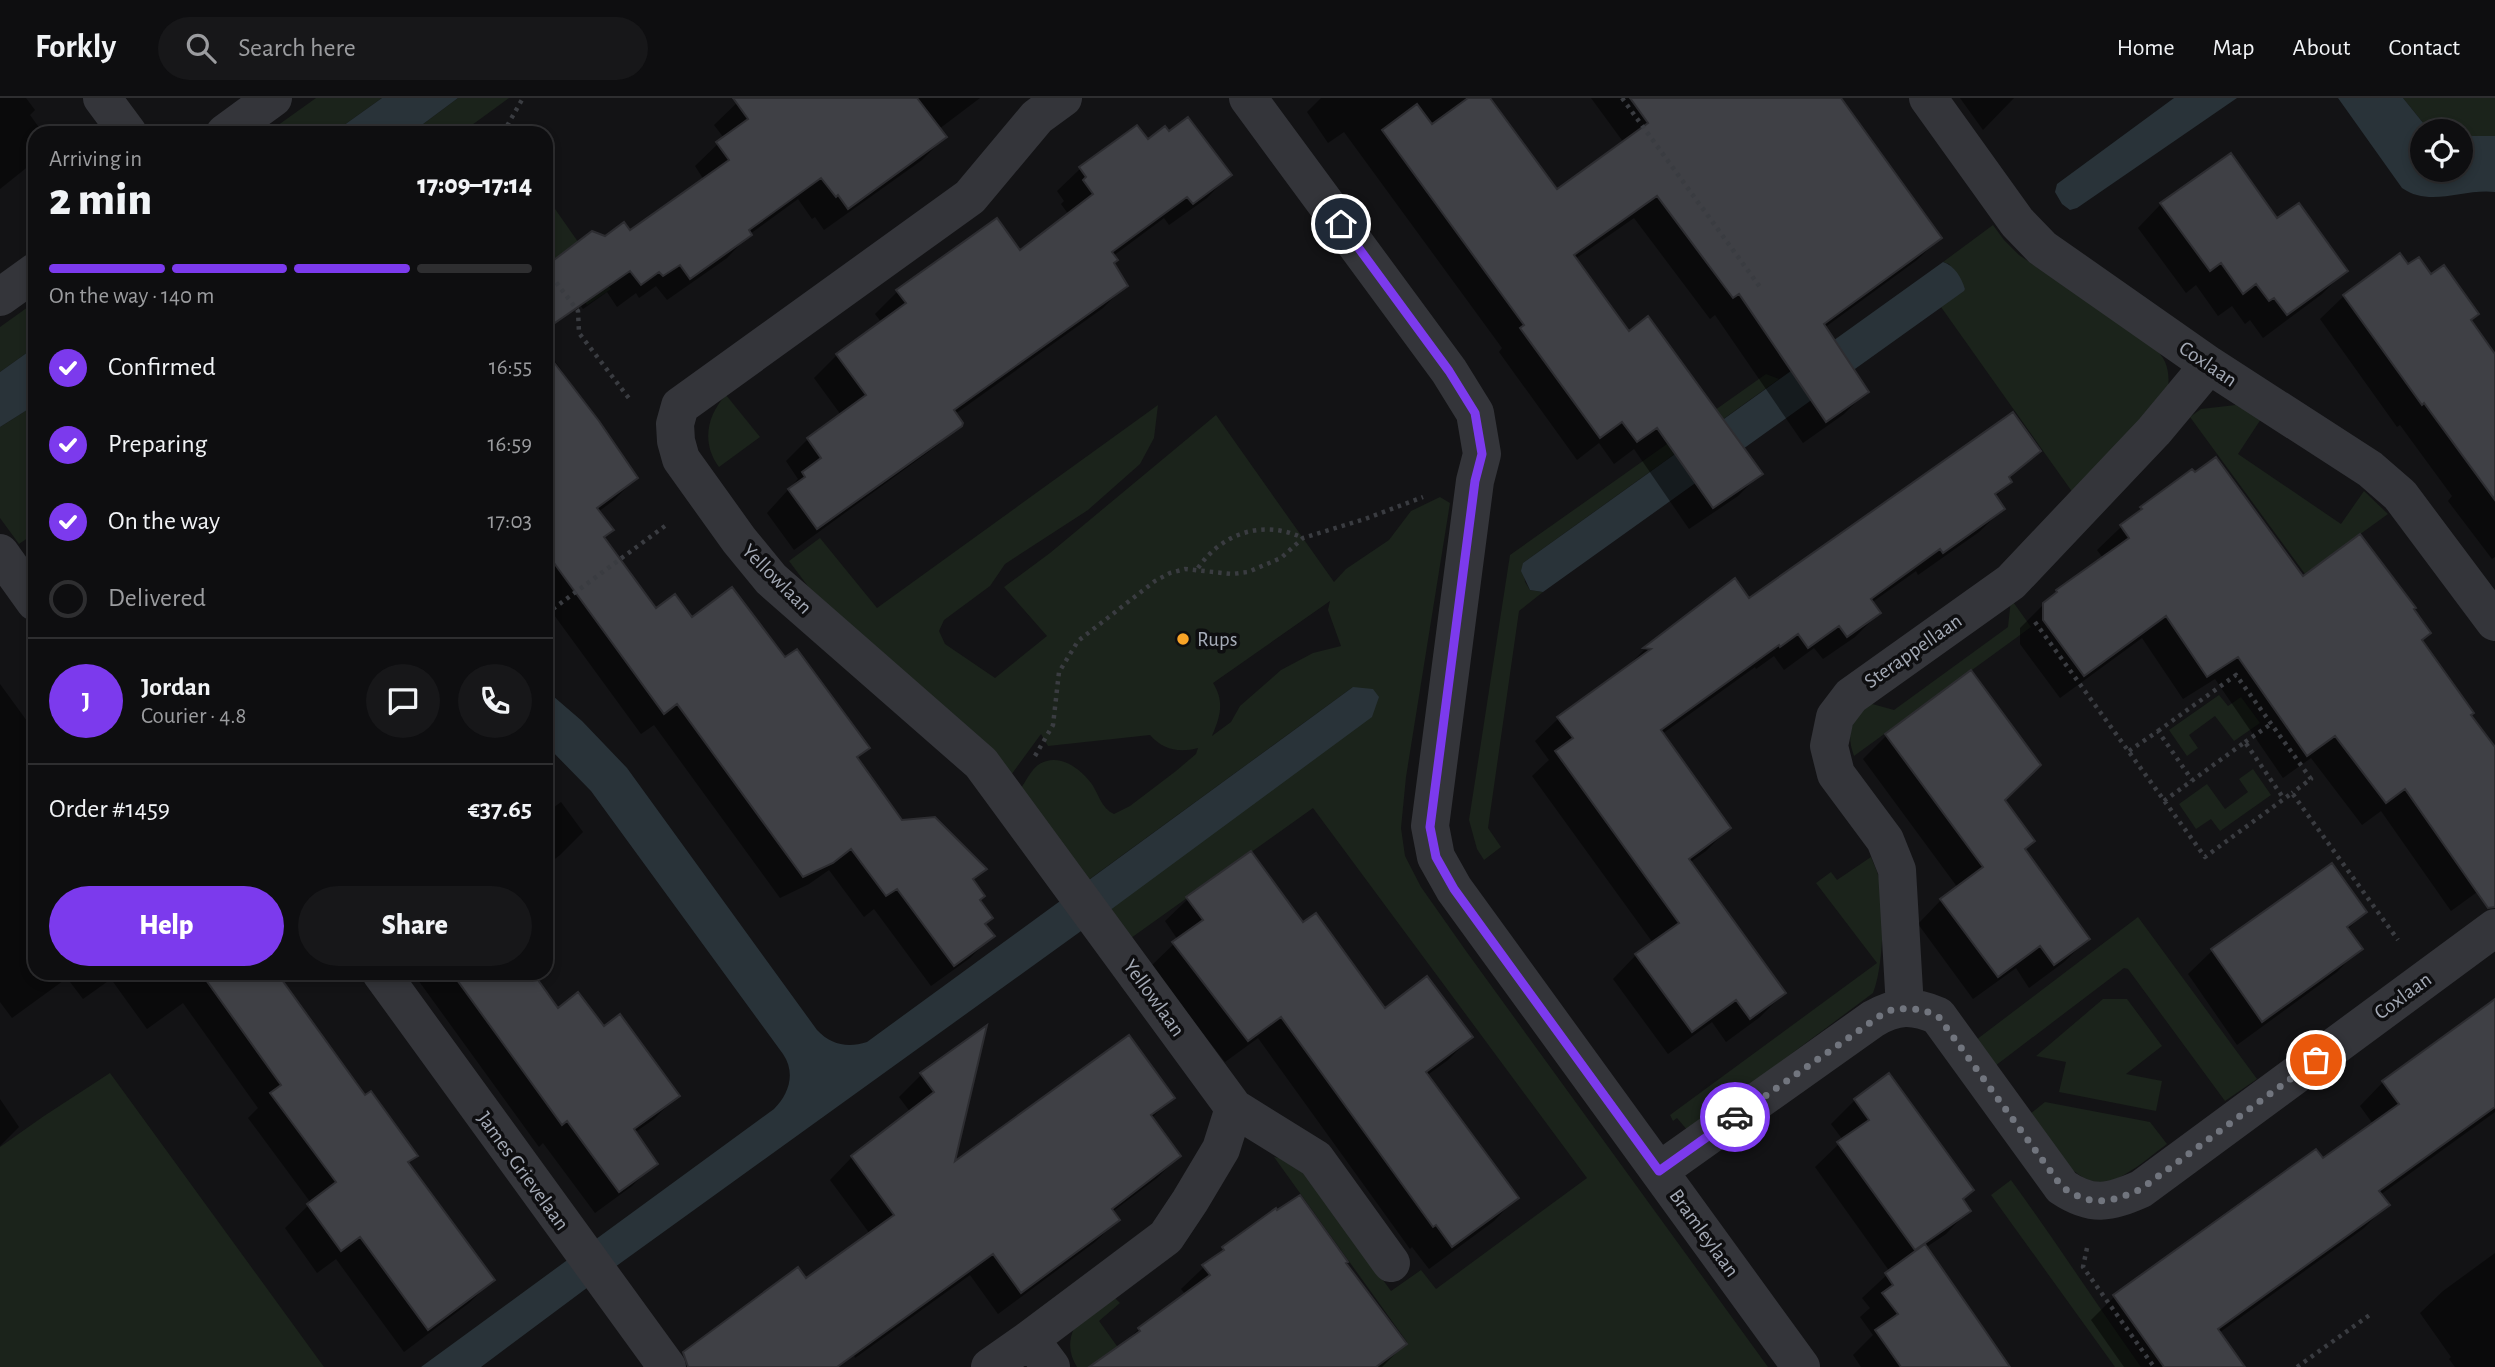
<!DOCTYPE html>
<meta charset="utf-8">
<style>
body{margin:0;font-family:"Alegreya Sans",sans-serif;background:#171719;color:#f1f3f6;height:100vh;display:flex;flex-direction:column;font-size:26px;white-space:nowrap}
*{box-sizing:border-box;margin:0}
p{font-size:23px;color:#9b9c9f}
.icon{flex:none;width:38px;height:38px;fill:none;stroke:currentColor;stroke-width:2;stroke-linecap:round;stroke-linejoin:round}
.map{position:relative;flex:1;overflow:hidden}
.side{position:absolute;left:28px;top:28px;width:525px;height:854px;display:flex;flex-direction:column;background:#0e0e10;border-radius:21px;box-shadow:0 4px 10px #0003,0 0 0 2px #2e2e30}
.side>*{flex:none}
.buttons{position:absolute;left:2410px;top:21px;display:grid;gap:14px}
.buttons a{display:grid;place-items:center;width:63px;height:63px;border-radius:50%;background:#0e0e10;box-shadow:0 4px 10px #0003,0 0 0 2px #2e2e30;font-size:35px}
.pin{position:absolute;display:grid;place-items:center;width:60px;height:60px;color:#fff;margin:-30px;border:4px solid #fff;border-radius:50%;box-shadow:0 2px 7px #0007}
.courier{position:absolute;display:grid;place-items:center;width:70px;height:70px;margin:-35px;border:5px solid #7c3aed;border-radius:50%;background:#fff;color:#222;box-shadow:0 2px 9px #0007}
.head em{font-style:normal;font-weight:800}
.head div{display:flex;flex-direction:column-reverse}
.head{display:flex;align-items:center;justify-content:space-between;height:119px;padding:0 21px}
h1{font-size:46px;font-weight:800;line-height:52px}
.bar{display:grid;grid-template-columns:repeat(4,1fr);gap:10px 7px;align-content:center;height:84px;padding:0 21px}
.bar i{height:9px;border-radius:5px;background:#2e2e30}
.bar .active{background:#7c3aed}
.bar p{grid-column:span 4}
.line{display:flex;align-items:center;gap:18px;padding:0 21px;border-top:2px solid #2e2e30}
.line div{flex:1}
.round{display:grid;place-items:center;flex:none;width:74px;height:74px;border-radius:37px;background:#171719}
ol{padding:0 21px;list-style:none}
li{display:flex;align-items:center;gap:21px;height:77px}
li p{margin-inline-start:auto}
li .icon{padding:7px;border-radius:50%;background:#7c3aed;color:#fff;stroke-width:4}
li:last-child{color:#9b9c9f}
li i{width:38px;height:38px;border:4px solid #2e2e30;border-radius:50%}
.primary-button{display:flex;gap:14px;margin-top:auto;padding:14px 21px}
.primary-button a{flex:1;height:80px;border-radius:42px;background:#7c3aed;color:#fff;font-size:28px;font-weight:800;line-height:80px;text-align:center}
.primary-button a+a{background:#171719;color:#f1f3f6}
header{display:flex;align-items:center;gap:42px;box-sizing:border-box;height:98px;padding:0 35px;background:#0e0e10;border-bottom:2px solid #2e2e30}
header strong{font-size:33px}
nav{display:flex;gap:38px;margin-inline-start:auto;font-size:24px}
.search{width:490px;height:63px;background:#171719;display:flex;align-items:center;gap:18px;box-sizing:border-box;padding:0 24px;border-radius:38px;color:#9b9c9f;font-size:26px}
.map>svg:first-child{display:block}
.green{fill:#1b231b;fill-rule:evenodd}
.water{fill:#293339}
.shadow{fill:#0007}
.building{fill:#3f4045;stroke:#2d2d31;stroke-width:2}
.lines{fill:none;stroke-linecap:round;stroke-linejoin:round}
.path{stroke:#3a3c41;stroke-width:4.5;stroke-dasharray:3.5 5;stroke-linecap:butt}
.minor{stroke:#34353a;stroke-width:38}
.done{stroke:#71757e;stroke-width:7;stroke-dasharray:0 12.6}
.route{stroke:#7c3aed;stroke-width:9}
.poi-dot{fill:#f9a427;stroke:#0e0e10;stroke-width:2.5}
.labels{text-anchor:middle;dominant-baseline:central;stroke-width:7;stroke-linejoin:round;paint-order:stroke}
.street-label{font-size:21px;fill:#a4aab6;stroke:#0e0e10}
.poi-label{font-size:21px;fill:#a4aab6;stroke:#0e0e10;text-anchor:start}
</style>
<header>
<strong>Forkly</strong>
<div class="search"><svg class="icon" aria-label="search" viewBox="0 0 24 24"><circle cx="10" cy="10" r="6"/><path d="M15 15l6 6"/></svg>Search here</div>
<nav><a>Home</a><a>Map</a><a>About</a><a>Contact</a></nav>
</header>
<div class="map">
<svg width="2495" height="1269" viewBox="0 0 2495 1269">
<rect width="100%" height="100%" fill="#131315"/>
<path class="green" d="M316,0H382L333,35H267Z
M458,0H509L461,35H411Z
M2403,0H2495V38H2461L2460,33H2433L2428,31Z
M546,98L611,191L587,207L546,152Z
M1993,127L2004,142L2019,157L2153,249C2167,260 2170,274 2168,291L2073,395L1941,209L1965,191L1949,166L1943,164Z
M35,204V249L0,274V229Z
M1766,276L1779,281L1523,465L1525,484L1530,492L1543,494L1519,513L1488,730L1501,749L1484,762L1477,751L1469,722L1510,457Z
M726,297L760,339L719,369C701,345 707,317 726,297Z
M35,307V435L19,446L0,420V329Z
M1158,307L1154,340L1140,366L1088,412L1005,466L990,488L944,522L939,533L945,546L995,580L1047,538L1004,489L1050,455L1216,317L1334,484L1346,471L1389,442L1411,413L1440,399L1450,405L1406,679L1401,730L1405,758L1421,789L1466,853L1768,1269H1373L1407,1244L1274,1059L1286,1061L1303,1072L1391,1193L1421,1172L1436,1191L1587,1080L1313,710L1131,840L1108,812L1255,704L1353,589L1087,783L1021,690C1026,683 1031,672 1038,667C1057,654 1079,669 1091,685C1099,696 1101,710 1114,716L1130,708L1176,673L1196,656L1198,650C1179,655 1163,652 1150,637L1048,648L1041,636L1011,677L813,495L789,463L820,440L877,510ZM1330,503L1328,512L1341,548L1313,555L1281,572L1240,608L1231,624L1212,638C1220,619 1225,604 1213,585Z
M2236,307L2261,321L2238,356L2341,426L2364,393L2388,416L2305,476L2190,319L2201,311Z
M2011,501L2031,529L1854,658C1845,633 1853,625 1865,604L1894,612L2008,529Z
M2219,597L2228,608L2241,599L2260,625L2234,643L2215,618L2189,637L2198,650L2187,658L2169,632Z
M2253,671L2271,697L2220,733L2211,721L2196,731L2179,706L2207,686L2225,711L2248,694L2239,681Z
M1871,759C1874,767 1879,776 1880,785C1885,812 1883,871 1873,895L1688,1033L1677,1020L1673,1023L1670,1017L1877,865L1816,785L1831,774L1837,782Z
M2138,819L2257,981L2225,1003L2128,871L2124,870L1995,968L1976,942Z
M2103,901H2127L2162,948L2126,976L2162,983L2156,1013L2059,994L2066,964L2036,958Z
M110,975L324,1269H0V1049L44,1018Z
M2045,1004L2150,1024L2167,1046C2152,1057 2135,1072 2118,1080C2077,1100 2050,1043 2030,1016Z
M2011,1082C2056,1144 2097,1207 2141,1269H2115L1991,1097Z
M1114,1199L1120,1205L1099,1223L1132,1269H1077C1069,1256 1068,1244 1074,1230Z"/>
<path class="water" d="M382,0H458L411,35H333Z
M2174,0H2237L2077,110L2070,112L2062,106L2055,94L2057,86Z
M2338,0H2403L2428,31L2433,33H2422V72H2460L2461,38H2495V94C2464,90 2430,110 2402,90Z
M1943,164C1955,168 1961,179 1965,191L1964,193L1543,494L1530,492L1521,473L1523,465Z
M35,249V307L0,329V274Z
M1353,589L1373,591L1379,599L1372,619L1113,810L615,1169L481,1269H421L774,1011C789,996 796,975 783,956L591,693L546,647V592L582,623L627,670L817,932C831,947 848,950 867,944Z"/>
<path class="shadow" d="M0,0H26L35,12L30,17L43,35H35V63L0,91Z
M742,0H980L939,31L945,39L922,62L824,132L815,119L812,121L798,101L750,136L727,160L667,202L656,188L639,200L636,195L617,209L607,194L583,211L560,179L704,82L695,68L724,40L714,27Z
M1321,0H1488L1556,94L1624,45L1591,0H1838L1940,140L1917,162L1824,230L1866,294L1844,316L1803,345L1715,217L1710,221L1634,120L1575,161L1629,236L1649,220L1761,375L1738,398L1689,431L1634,351L1614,366L1599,345L1577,362L1499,254L1502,250L1344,34L1328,45L1307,14Z
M1960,0H2014L1983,32Z
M1137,29L1147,43L1229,77L1207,100L1169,127L1164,120L1113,158L1112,165L1126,187L1103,210L955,316L961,325L938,347L794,452L767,415L798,381L786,363L807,342L825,368L828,366L811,342H807L841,317L814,280L837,257L882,225L875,216L898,193L1019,155L1069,117L1061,106L1064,103L1057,93L1080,71Z
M2161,106L2277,123L2346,172L2322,196L2263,240L2250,222L2245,226L2232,208L2218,218L2196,187L2186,195L2138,130Z
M2344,198L2495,259V459L2492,461L2448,403L2452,398L2400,327L2397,329L2320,221Z
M546,250L636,380L614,402L598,414L611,432L603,441L655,512L691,521L785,562L867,649L856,661L901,724L985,771L972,783L984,827L992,838L970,860L931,888L874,811L864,819L829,772L809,786L780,800L654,627L641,636L546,506Z
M2038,353L2008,382L2010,384L1995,399L2003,411L1979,434L1918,477L1916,473L1871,505L1879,515L1855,539L1823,561L1814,550L1784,572L1774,558L1756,571L1755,569L1662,636L1729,730L1706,753L1689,765L1784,895L1760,919L1726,944L1712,924L1668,956L1613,881L1636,857L1653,845L1532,678L1549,662L1535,643L1559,620L1621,575L1644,552L1735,483L1749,502Z
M2192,374L2302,481L2412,512L2420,543L2469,617L2495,673V781L2451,813L2381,713L2362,727L2311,660L2283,680L2215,581L2183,601L2142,540L2060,600L2020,546V530L2057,493L2103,460L2097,452L2141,410Z
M0,586L35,634V875H252L416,1057L407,1066L493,1182L469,1205L404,1254L336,1161L317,1175L285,1130L311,1105L248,1020L258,1010L183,905L147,931L111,881L83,901L67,880L12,920L0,904Z
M1887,637L2003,702L2024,752L2088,841L2064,864L2029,890L2016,870L1973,901L1918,826L1941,802L1958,790L1863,661Z
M561,704L583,734L560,757L546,768V715Z
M2332,767L2365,814L2347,832L2360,850L2337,874L2237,947L2188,876L2212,853Z
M1188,801L1303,827L1384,912L1471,939L1448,962L1426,978L1516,1100L1494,1123L1429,1171L1412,1149L1410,1151L1258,940L1225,964L1151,868L1178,842L1165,823Z
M413,875H531L558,912L603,930L677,998L654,1021L634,1035L655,1065L632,1088L595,1115L543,1045L539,1049Z
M2495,914V1014L2380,1097L2387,1107L2364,1130L2172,1269H2124L2091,1222L2114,1199L2322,1062L2373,1026L2360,1008L2383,984Z
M985,931L952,1067L1172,999L1151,1021L1179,1058L1157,1080L1112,1114L1118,1122L1095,1144L998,1216L970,1177L855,1260L854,1257L838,1269H683L680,1264L702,1242L806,1183L870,1136L830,1082L852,1059L911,1015L899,999L922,976Z
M1889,977L1972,1092L1962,1103L1969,1112L1946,1136L1925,1150L2010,1269H1861L1853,1257L1873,1237L1860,1219L1870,1210L1862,1200L1890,1174L1815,1069L1843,1042L1831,1026L1855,1002Z
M0,1001L19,1029L0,1048Z
M1223,1151L1344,1165L1405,1246L1382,1269H1099L1139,1231L1186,1197L1181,1191Z
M2495,1155V1269H2455L2449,1261L2451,1259L2420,1215L2443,1193Z"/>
<path class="building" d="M733,0H917L947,39L848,111L838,97L836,99L821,80L749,132L752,137L690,181L680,167L663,178L659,174L641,187L630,173L546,231V168L592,133L605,138L624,124L630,132L729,62L716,44L748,21Z
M1468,0H1490L1557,91L1648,25L1630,0H1841L1942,140L1824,226L1869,294L1826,324L1739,196L1733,200L1657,98L1574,157L1629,233L1648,218L1763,376L1713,410L1657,330L1637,344L1622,324L1600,340L1520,230L1524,227L1382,32L1417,6L1432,26Z
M1188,19L1232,77L1193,106L1187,99L1112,154L1118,162L1114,165L1128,188L954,312L963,325L962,328L817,431L788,391L805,379L802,374L821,360L807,340L866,297L836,256L906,205L896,192L997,120L1020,152L1093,96L1083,82L1086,79L1079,69L1137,27L1148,41L1165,28L1169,33Z
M2231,55L2277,120L2299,105L2348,173L2287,217L2274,200L2269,203L2256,186L2243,196L2221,165L2210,173L2160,105Z
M2400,155L2408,166L2419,159L2431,176L2444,167L2479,216L2471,222L2495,256V402L2424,305L2422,307L2343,197Z
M546,254L599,323L638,380L597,410L614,432L604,439L656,510L675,496L692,519L732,489L785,559L797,551L870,650L857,659L902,722L935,719L987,771L973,781L985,798L980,802L993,820L985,826L995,838L954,868L897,791L886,798L851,751L833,765L803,779L677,606L664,616L546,454Z
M2013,314L2041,353L2009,379L2012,384L1995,396L2005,411L1943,455L1940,451L1871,501L1881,515L1847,539L1839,528L1808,550L1798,536L1780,549L1779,547L1661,632L1731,730L1689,761L1786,895L1750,921L1736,902L1692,934L1635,856L1679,825L1555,653L1573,640L1557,619L1651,551L1643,550L1735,480L1749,500Z
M2216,359L2303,478L2360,436L2416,510L2414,511L2431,535L2422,542L2474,615L2471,617L2495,649V809L2488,810L2405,691L2386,705L2335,638L2307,658L2238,559L2207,579L2166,518L2084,578L2043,522V505L2057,494L2056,492L2129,440L2120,427L2142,411L2140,409L2192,371L2195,374Z
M1971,572L2041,667L2005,702L2035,743L2025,751L2090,841L2054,867L2040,848L1998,879L1940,801L1983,769L1885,636Z
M1251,753L1303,824L1316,815L1385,910L1427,878L1473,939L1426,974L1519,1100L1452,1149L1436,1127L1433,1129L1281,919L1248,943L1172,844L1203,822L1186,799Z
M2332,765L2367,814L2347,829L2363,851L2262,924L2211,851Z
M201,875H277L365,997L371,993L418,1058L408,1064L495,1182L428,1232L360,1139L341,1153L307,1106L336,1084L270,995L281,987Z
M452,875H533L558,910L578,894L604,928L620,916L680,998L634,1031L658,1066L619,1094L567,1023L562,1027Z
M2495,901V1009L2379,1093L2390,1107L2218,1231L2245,1269H2164L2113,1197L2316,1051L2323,1060L2399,1006L2382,983Z
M987,927L955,1063L1129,937L1175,1000L1151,1017L1181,1058L1112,1111L1120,1122L1021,1195L993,1156L837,1269H688L683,1254L798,1169L806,1180L894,1117L851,1058L934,994L920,975Z
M1889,975L1974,1092L1963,1101L1971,1113L1915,1152L1837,1044L1869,1022L1854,1001Z
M1300,1097L1348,1164L1346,1165L1407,1246L1376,1269H1089L1140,1233L1138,1230L1210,1177L1202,1167L1224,1152L1222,1149L1276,1110L1277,1112Z
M1925,1146L1986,1234L2010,1269H1901L1875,1232L1898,1216L1882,1195L1893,1187L1885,1175Z"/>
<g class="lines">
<path class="path" d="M1622,0L1760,189
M503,35L523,0
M546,171L578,213L579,235L631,303
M1198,470C1222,435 1263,421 1303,440
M546,516L669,425
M2035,524L2205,759L2292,695L2398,842
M2158,633L2236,577L2311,681L2292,695
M2245,644L2271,626
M2129,653L2158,633L2192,682
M1035,658L1053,627L1059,574L1078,543L1155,483L1170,475L1185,471L1232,476L1248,474L1281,460L1303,440L1365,421L1423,399
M2164,703L2245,644L2284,701
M2087,1150L2083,1169L2154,1269
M2297,1269L2371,1216"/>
<path class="minor" d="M102,0L128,35
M1063,0L1037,19L970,99L680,308L675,326L676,343L681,361L739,442L771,481L981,665L1234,1010L1316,1061L1391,1165
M1248,0L1449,273L1475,315L1482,356L1475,383L1430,728L1436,759L1454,791L1801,1269
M1928,0L2017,124L2042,150L2209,267L2370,371L2400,397L2495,524
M225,35L273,0
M0,199L35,174
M0,455L35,504
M381,875L667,1269
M1905,910L1897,772L1885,742L1836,676L1829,648L1835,619L1851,598L2011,484L2154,333L2209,267
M1659,1073L1873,921C1897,907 1913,907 1938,918L2062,1089C2092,1109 2109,1105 2141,1091L2495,830
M1030,1241L1166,1139L1190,1103L1221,1051L1234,1010
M990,1269L1030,1241L1051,1269"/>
</g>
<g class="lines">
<path class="done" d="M1735,1019L1887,913C1907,909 1920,910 1938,918L2062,1089C2092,1109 2109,1105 2141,1091L2316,962"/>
<path class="route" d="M1341,126L1449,273L1475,315L1482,356L1475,383L1430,729L1436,759L1454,791L1659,1073L1735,1019"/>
</g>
<circle class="poi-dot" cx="1183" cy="541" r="7"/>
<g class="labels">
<g class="street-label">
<text transform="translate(2208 266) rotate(34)">Coxlaan</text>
<text transform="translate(777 481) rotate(45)">Yellowlaan</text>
<text transform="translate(1913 553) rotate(-35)">Sterappellaan</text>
<text transform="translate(2403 898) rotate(-36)">Coxlaan</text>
<text transform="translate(1154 900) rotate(54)">Yellowlaan</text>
<text transform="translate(523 1073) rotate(54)">James Grievelaan</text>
<text transform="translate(1704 1135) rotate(54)">Bramleylaan</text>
</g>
<g class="poi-label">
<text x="1197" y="541">Rups</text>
</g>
</g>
</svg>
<div class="buttons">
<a><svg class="icon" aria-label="locate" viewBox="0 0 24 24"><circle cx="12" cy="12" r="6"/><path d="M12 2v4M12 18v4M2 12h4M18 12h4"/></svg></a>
</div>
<div class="pin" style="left:2316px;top:962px;background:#ea580c"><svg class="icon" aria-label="bag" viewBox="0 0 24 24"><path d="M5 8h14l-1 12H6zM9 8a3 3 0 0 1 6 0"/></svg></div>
<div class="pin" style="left:1341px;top:126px;background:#1f2937"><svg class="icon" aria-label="home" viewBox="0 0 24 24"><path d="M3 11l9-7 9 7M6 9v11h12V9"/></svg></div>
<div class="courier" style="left:1735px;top:1019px"><svg class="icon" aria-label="car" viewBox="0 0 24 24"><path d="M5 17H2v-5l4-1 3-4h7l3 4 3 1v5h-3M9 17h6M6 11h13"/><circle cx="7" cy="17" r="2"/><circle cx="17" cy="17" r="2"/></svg></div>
<section class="side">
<div class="head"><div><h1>2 min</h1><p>Arriving in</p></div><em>17:09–17:14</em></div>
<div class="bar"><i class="active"></i><i class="active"></i><i class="active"></i><i></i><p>On the way · 140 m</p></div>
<ol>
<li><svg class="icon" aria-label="check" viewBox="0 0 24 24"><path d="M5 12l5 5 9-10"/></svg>Confirmed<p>16:55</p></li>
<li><svg class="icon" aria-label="check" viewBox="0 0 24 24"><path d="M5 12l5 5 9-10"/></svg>Preparing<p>16:59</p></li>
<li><svg class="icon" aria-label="check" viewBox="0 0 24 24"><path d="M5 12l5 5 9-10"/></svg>On the way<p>17:03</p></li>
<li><i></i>Delivered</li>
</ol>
<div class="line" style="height:126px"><b class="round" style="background:#7c3aed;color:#fff">J</b><div><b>Jordan</b><p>Courier · 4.8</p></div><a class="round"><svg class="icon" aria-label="chat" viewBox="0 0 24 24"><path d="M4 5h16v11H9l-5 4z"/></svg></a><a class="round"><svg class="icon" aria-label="phone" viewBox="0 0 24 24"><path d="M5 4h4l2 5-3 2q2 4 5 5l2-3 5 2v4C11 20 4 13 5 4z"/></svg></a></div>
<div class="line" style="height:91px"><div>Order #1459</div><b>€37.65</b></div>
<div class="primary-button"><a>Help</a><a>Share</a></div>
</section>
</div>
